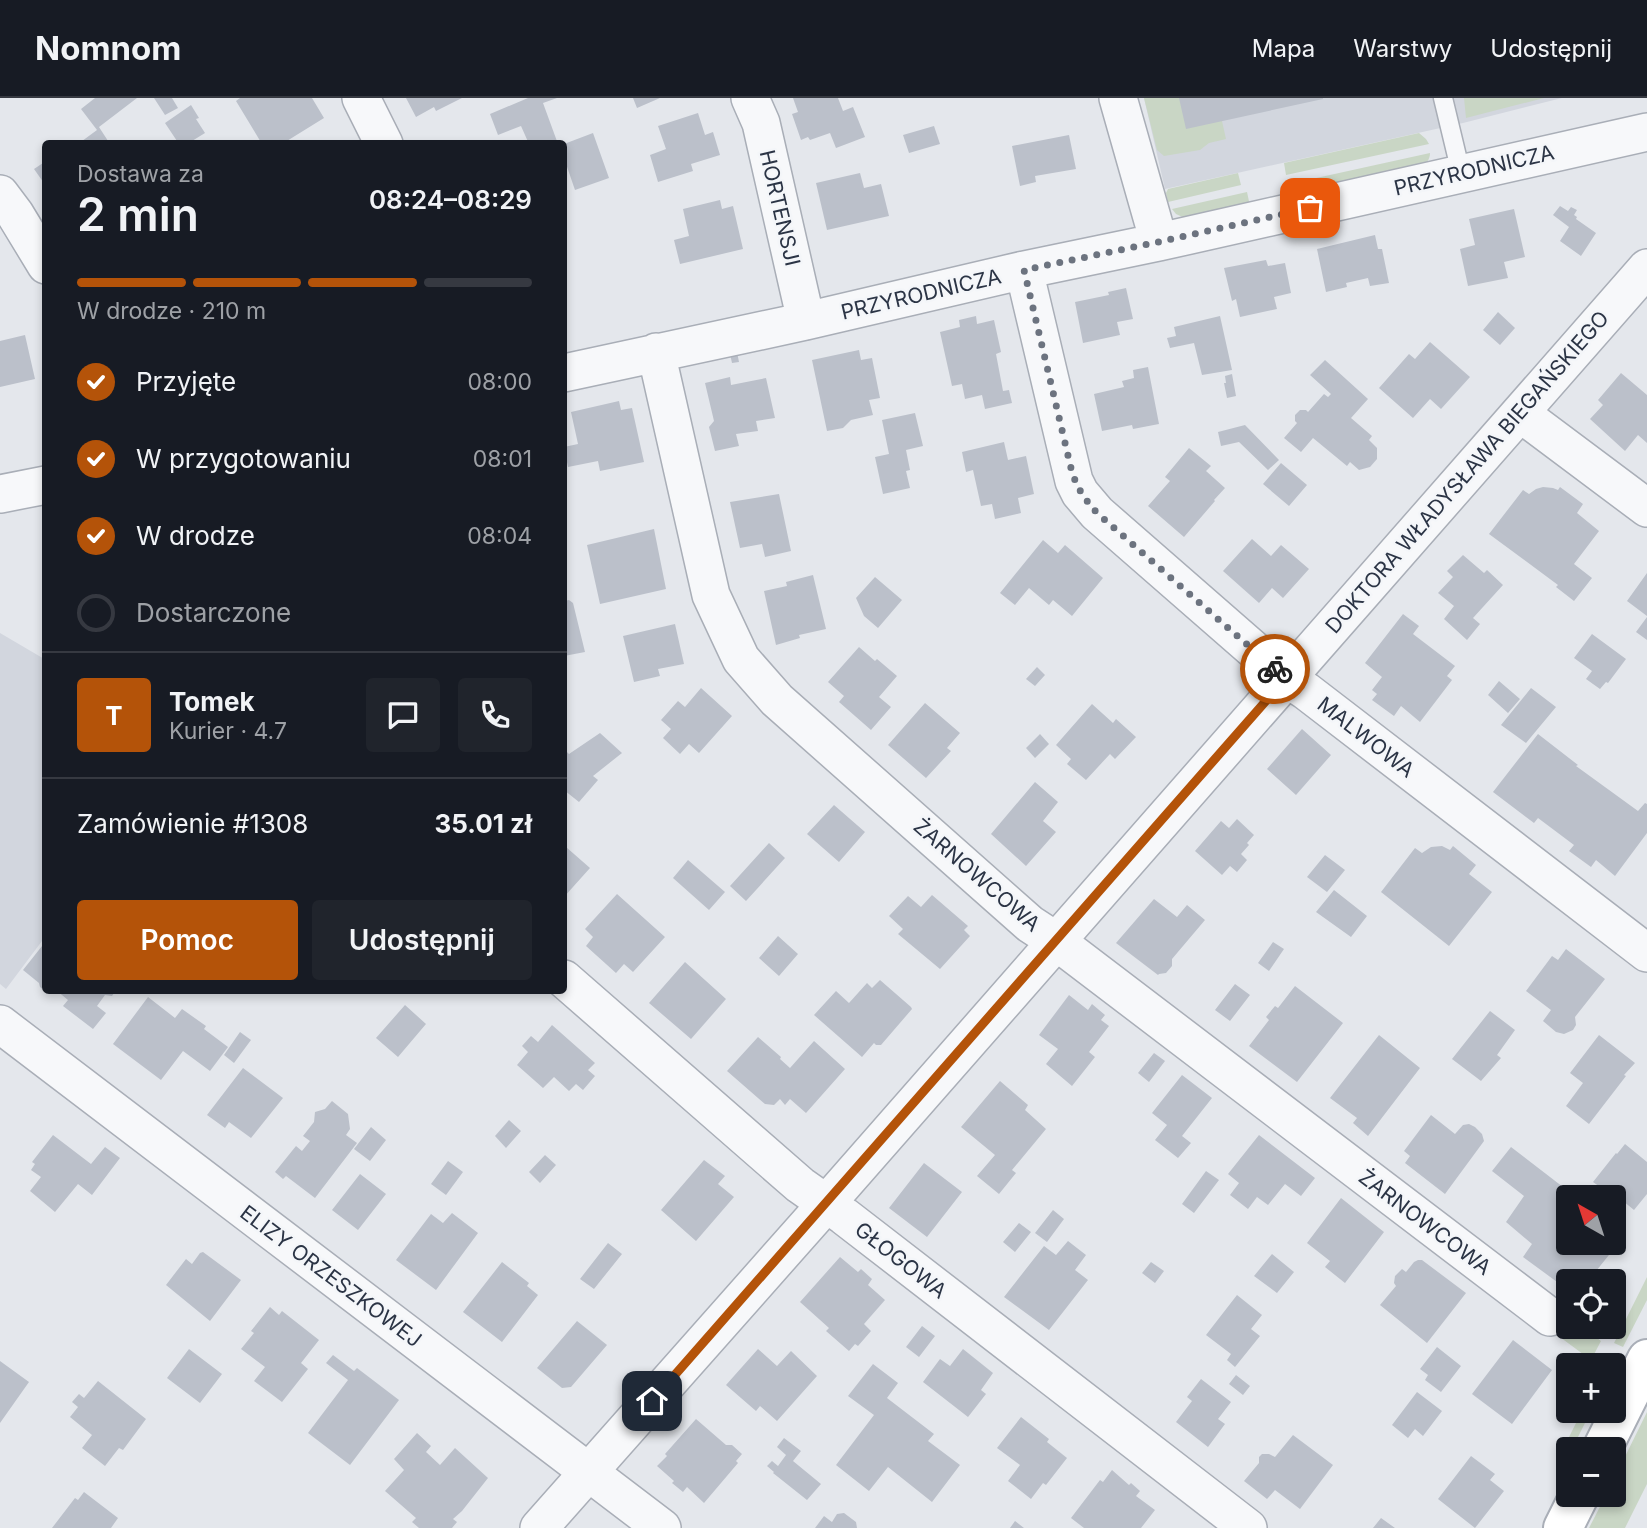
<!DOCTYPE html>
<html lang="pl">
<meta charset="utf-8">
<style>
body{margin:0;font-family:Inter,sans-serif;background:#20242c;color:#f1f3f6;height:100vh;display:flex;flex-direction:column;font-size:26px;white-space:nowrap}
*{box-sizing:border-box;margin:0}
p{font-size:23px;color:#9ea1a6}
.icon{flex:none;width:38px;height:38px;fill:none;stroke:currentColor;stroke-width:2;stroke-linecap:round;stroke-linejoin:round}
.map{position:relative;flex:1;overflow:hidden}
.details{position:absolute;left:42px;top:42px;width:525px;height:854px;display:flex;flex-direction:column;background:#171b24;border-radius:7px;box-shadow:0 4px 10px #0003}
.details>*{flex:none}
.needle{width:46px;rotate:321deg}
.fabs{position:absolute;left:1556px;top:1087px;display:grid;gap:14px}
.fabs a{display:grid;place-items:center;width:70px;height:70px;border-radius:7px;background:#171b24;box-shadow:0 4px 10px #0003;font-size:35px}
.pin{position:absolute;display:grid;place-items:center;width:60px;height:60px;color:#fff;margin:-30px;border-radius:14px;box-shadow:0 4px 10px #0006}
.courier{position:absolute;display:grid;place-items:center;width:70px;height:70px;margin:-35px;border:5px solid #b45309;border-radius:50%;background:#fff;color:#222;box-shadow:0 2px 9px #0007}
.head em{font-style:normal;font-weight:600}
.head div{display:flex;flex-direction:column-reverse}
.head{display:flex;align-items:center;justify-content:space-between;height:119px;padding:0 35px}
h1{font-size:46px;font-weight:600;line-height:52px}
.bar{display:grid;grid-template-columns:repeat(4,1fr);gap:10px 7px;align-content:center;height:84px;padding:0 35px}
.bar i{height:9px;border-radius:5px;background:#363941}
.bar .current{background:#b45309}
.bar p{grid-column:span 4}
.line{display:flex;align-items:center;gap:18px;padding:0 35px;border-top:2px solid #363941}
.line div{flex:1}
.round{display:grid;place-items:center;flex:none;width:74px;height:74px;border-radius:7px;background:#20242c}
ol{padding:0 35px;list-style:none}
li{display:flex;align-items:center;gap:21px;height:77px}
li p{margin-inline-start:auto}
li .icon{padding:7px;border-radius:50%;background:#b45309;color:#fff;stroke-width:4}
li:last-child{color:#9ea1a6}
li i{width:38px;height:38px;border:4px solid #363941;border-radius:50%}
.cta{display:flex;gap:14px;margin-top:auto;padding:14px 35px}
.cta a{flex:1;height:80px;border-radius:7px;background:#b45309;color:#fff;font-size:28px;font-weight:600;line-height:80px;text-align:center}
.cta a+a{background:#20242c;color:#f1f3f6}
header{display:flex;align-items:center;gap:42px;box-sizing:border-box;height:98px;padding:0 35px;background:#171b24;border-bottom:2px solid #363941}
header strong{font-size:33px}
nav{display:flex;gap:38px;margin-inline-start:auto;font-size:24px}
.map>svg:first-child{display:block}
.built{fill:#d2d6de}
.green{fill:#c9d6c5}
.building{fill:#bbc0ca}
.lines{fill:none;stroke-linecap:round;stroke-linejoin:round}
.lane-casing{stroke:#a9aeb7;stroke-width:21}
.street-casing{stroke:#a9aeb7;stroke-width:40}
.secondary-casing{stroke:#a9aeb7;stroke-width:42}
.lane{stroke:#f7f8fa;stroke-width:18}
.street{stroke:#f7f8fa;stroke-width:37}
.secondary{stroke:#fff;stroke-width:38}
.done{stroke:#6c737f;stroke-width:7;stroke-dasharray:0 12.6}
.route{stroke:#b45309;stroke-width:9}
.labels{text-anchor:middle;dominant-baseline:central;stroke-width:5;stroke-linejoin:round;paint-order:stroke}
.street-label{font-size:21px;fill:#2b3445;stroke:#f4f6f9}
</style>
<header>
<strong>Nomnom</strong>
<nav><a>Mapa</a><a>Warstwy</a><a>Udostępnij</a></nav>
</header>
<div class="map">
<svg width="1647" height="1430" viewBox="0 0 1647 1430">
<rect width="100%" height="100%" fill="#e4e7ec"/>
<path class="built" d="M1144,0H1562L1463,25L1165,91Z
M0,535L46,562L45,839L6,891L0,886Z"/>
<path class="green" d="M1144,0H1179L1222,23L1226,41L1209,45L1200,52L1164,58L1157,52Z
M1464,0H1544L1466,20Z
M1419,35L1426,41L1429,46L1286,77L1284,65Z
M1430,55C1430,62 1426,65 1422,69L1293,100L1289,86Z
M1238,75L1241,87L1168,104L1166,95L1168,91Z
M1247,94L1250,108L1187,121L1176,116L1172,111Z
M1647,1179V1202L1623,1249L1614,1245Z
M1559,1211L1568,1218V1228L1582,1229L1601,1243L1591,1262L1549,1231Z
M1582,1313H1591L1576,1343L1569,1339Z
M1647,1314V1386L1625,1430H1589L1606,1397L1614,1396V1381Z"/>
<path class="building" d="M95,0H137L99,29L110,46H78L97,32L81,11Z
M154,0H172L178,10L165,17Z
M240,0H312L324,20L282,46H262L236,3Z
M406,0H462L436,13L434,9L416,19Z
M528,0H557L543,5L558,46H529L521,28L498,37L490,16Z
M633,0H660L637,10Z
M793,0H838L843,13L853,9L865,39L836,50L830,35L810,42L808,39L801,42L792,16L798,14Z
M1179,0H1323V1L1186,31Z
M191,7L199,20L196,21L205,35L192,43L193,46H179L165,25Z
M698,15L705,37L713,34L720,57L691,66L693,73L658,84L650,57L666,51L658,28Z
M934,28L940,46L909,55L903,37Z
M593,35L609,80L575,92L564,60V46Z
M1069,37L1076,71L1035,78L1036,84L1020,88L1012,48Z
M46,63V88L34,71Z
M860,75L864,90L881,86L889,118L827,132L816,85Z
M720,102L722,111L733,108L743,151L680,166L674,142L689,138L683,111Z
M1560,108L1568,113L1571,109L1577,112L1574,117L1577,119L1576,121L1596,135L1581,158L1560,143L1569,129L1553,117Z
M1514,111L1525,159L1504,164L1508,180L1468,188L1460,151L1475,147L1469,121Z
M1375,137L1378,151H1382L1389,185L1370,188L1368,180L1346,185L1347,189L1326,194L1317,151Z
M1266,162L1268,168L1285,165L1291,195L1274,199L1277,211L1240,219L1236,201L1232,203L1224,170Z
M1126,190L1133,221L1117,224L1120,237L1083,245L1075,204L1109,197L1108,194Z
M1498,214L1515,230L1500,247L1483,232Z
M976,218L977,226L994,222L1001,254L996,256L1003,293L1009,292L1012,305L985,311L982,297L965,301L962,286L952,288L940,234L960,229L959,222Z
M1220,218L1232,272L1202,277L1194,245L1170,250L1167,240L1176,238L1174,229Z
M25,237L35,281L0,289V243Z
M1430,244L1470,279L1441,311L1430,301L1413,320L1379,290L1409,256L1415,261Z
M859,252L861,262L872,260L880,300L869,302L873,317L851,322L843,330L827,333L812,262Z
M737,254L739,264L732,265L730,256Z
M1325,262L1368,301L1351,320L1372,338L1369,342L1377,350V361L1370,369L1359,372L1350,364L1347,368L1313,340L1301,354L1284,340L1297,325L1295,323V317L1300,312H1306L1308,314L1324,296L1328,299L1331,296L1310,277Z
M1148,269L1159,326L1133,331L1132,327L1102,333L1094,296L1124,289L1122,283L1134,280L1133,272Z
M1621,275L1647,297V345L1638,337L1625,353L1590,321L1603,307L1598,302Z
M1232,276L1236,298L1227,300L1224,285H1226L1225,278Z
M730,279L731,287L766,280L775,320L756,323L758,333L736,336L739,348L715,353L709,329L714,323L705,285Z
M619,303L621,312L632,310L644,364L600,373L598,363L568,369L564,349L578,346L571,314Z
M915,315L923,348L906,352L910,372L906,373L910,390L883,396L875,359L889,356L882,322Z
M1245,327L1279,362L1268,372L1239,344L1221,348L1218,334Z
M1004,344L1008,362L1026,358L1034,396L1018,400L1021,415L995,421L992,406L981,408L973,372L966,374L962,354Z
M1189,350L1211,368L1206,373L1225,390L1214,402L1215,403L1184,439L1148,408L1170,383L1165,379Z
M1281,365L1307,387L1289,408L1263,386Z
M1543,389L1553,390L1558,392L1560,389L1583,406L1577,415L1599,433L1574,466L1592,480L1574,503L1556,489L1558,487L1489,436L1523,392L1529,396L1536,391Z
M779,396L791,453L765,459L762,446L740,450L730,404Z
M654,431L666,491L600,506L587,447Z
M1252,441L1271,458L1281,447L1309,471L1283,500L1272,490L1259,505L1223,473Z
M1043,442L1058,455L1065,447L1103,480L1072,518L1053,502L1049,507L1029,490L1015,507L1000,495Z
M1463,457L1484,475L1487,472L1503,487L1473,520L1480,526L1467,542L1444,521L1454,508L1438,495L1453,479L1447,473Z
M1647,475V518L1627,503Z
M813,477L826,531L799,537L800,540L776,547L764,493L787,488L786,484Z
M875,479L902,502L878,530L864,518L856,500Z
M569,502L573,505L585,554L564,558V503Z
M1403,516L1419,528L1413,536L1455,568L1447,578L1452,582L1420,624L1401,608L1394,618L1372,602L1377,596L1372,592L1382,579L1365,565Z
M1647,519V542L1636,534Z
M675,526L684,566L658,571L660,578L634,584L623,538Z
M1592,536L1626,561L1608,585L1606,584L1600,591L1586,581L1592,573L1574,560Z
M859,549L875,563L877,561L897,578L879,599L891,609L871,632L839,604L844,598L828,584Z
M1037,569L1045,577L1035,588L1026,581Z
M1499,583L1520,601L1508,615L1488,597Z
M701,590L732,618L699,655L689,646L680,656L663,640L671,631L661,622L678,603L685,609Z
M1531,590L1556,609L1526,645L1501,627Z
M925,605L960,635L947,650L951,653L926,680L888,647Z
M1092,606L1113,625L1116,621L1136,639L1115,661L1110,656L1086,682L1067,666L1071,661L1056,647Z
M1302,631L1331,657L1296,697L1267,671Z
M600,635L622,655L593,678L598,682L579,704L564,692V651L569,656Z
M1040,636L1049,646L1035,660L1026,650Z
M1538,636L1578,667L1576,668L1638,713L1645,705L1647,706V735L1615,778L1596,762L1591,769L1569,753L1574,747L1538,720L1534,725L1493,694Z
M1035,684L1058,704L1043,723L1056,734L1026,768L991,736Z
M834,707L865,734L839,764L807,736Z
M1237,721L1254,737L1247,745L1249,747L1241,756L1247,762L1237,774L1230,768L1222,777L1195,753L1221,723L1229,730Z
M769,745L785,760L746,803L730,788Z
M1442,748L1450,752L1453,748L1476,767L1469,776L1492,794L1449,848L1381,794L1415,750L1422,755L1431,749Z
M564,749L565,751L566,749L590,770L564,799Z
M1325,757L1345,772L1327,794L1307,779Z
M688,762L725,794L709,812L673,780Z
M1334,792L1367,818L1351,839L1316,814Z
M617,796L665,839L633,874L624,866L616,875L586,848L593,839L585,831Z
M932,797L968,828L964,832L970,838L940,871L898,836L903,831L889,818L908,798L921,809Z
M1154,801L1177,819L1187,807L1205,822L1172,861V868L1166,875L1159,876L1158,877L1116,845Z
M778,838L798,856L779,878L759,860Z
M46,843V894L40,889L39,885L23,872Z
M1273,844L1284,851L1269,873L1258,865Z
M1566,851L1605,881L1575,919L1576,927L1573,932L1564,936L1556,934L1543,923L1551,912L1526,893L1552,858L1558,862Z
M685,864L726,901L691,941L649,905Z
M880,882L911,909L912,911L881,947H876L874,945L862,959L814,917L836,893L849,905L867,885L872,890Z
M1235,886L1250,897L1230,923L1215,912Z
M1295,888L1343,925L1297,984L1249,948L1269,922L1266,919L1275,908L1278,910Z
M56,892H116L112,898L105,897L97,908L106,915L93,931L63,908L68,902Z
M1069,897L1088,912L1092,906L1105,917L1101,922L1109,928L1089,954L1095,959L1072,988L1046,966L1058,951L1039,937Z
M148,899L175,920L182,911L206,928L204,931L228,949L210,973L183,953L161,982L113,946Z
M405,907L426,926L398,959L376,940Z
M1490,913L1515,932L1497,957L1501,960L1481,983L1452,961Z
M552,927L595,965L588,972L595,978L583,992L576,986L569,993L554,979L543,990L517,967L528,954L522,948L531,938L538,944Z
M240,934L251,942L234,965L224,957Z
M1379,937L1420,970L1368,1038L1353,1025L1357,1020L1330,1000Z
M1599,937L1635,965L1624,977L1626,978L1589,1026L1566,1008L1583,985L1570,975Z
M758,939L781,959L780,961L790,970L814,943L845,971L806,1015L790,1001L785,1007L780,1001L774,1007L765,1006L727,973Z
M1154,955L1165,963L1149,984L1138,975Z
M243,970L283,1000L251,1040L229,1024L225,1030L207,1017Z
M1182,977L1212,1000L1182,1038L1191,1045L1178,1060L1155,1042L1167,1027L1152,1015Z
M1000,983L1028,1007L1025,1012L1046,1031L1012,1072L1016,1075L999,1096L977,1078L995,1057L961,1029Z
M332,1003L348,1016L350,1031L346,1037L357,1045L315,1100L286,1078L283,1081L275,1074L296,1048L302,1053L310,1043L303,1038L314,1024L315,1014L325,1011Z
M1431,1017L1455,1036L1463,1027L1469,1026L1475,1029L1482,1036L1484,1043L1445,1096L1405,1065L1410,1058L1404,1053Z
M509,1022L521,1033L506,1050L495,1038Z
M371,1029L386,1042L370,1063L354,1051Z
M53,1037L91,1066L105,1049L120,1060L92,1097L78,1086L55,1114L30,1093L41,1079L31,1072L35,1066L32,1064Z
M1259,1037L1315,1080L1301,1098L1285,1086L1268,1107L1257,1099L1248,1111L1230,1097L1239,1085L1228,1076Z
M1625,1046L1647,1064V1096L1634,1112L1617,1098L1614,1102V1099L1593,1084L1616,1055L1617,1056Z
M1511,1049L1576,1099H1568V1144H1603L1613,1152L1588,1183H1568V1192L1523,1159L1532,1146L1506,1124L1524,1098L1492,1073Z
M545,1057L556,1067L540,1085L529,1074Z
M704,1062L725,1078L718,1086L734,1099L696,1143L661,1112Z
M448,1063L463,1074L446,1097L431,1086Z
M924,1065L962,1094L927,1139L889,1110Z
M1206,1073L1219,1082L1194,1115L1182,1106Z
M360,1076L386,1096L358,1132L332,1112Z
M1341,1100L1384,1134L1345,1185L1325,1169L1330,1163L1307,1145Z
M1053,1112L1064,1121L1047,1144L1035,1135Z
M452,1115L478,1135L436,1192L396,1162L431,1116L443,1125Z
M1019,1125L1031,1134L1015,1154L1003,1144Z
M1068,1143L1086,1157L1075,1172L1088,1182L1049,1232L1004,1199L1044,1148L1056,1157Z
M608,1145L622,1156L594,1191L580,1181Z
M203,1154L241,1182L210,1223L166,1187L186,1161L192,1166L200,1155Z
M1272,1156L1294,1174L1277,1195L1254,1178Z
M840,1159L858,1174L861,1171L872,1181L868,1187L885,1202L864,1226L871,1233L858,1248L855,1246L849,1253L826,1233L829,1230L800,1204Z
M1418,1162H1422L1466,1195L1427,1245L1380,1207L1396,1188L1394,1185L1395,1178L1402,1171L1406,1174L1414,1164Z
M502,1164L529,1185L527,1188L538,1197L502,1244L463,1214Z
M1151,1164L1164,1173L1155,1185L1142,1175Z
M1237,1197L1262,1217L1251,1231L1260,1238L1235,1269L1227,1262L1231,1256L1206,1237Z
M270,1209L279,1217L282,1213L319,1242L301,1265L308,1271L282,1304L254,1283L265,1269L241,1251L254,1235L251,1233Z
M577,1223L607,1247L571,1289L562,1290L537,1270Z
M922,1228L935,1238L919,1259L906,1249Z
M1513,1242L1552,1272L1512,1326L1472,1296Z
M1437,1249L1461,1268L1441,1294L1425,1282L1428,1277L1420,1271Z
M189,1251L222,1276L200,1305L167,1280Z
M758,1251L777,1268L791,1253L817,1278L777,1323L760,1308L756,1313L726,1287Z
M963,1251L993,1275L981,1292L986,1296L968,1319L923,1284L940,1261L950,1268Z
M333,1257L354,1273L357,1270L399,1302L350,1367L308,1335L348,1282L326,1265Z
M0,1263L29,1284L0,1325Z
M873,1266L898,1285L887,1300L934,1336L928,1343L960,1367L932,1404L888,1369L869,1393L836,1367L874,1317L848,1298Z
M1236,1277L1250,1288L1243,1297L1229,1286Z
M1201,1281L1231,1304L1218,1321L1225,1326L1208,1349L1176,1324L1192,1303L1187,1299Z
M98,1283L146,1321L123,1352L119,1350L105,1368L82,1350L92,1337L70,1319L78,1309L72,1304L79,1296L84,1300Z
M1417,1294L1442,1313L1423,1338L1415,1331L1408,1340L1392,1327Z
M1021,1319L1049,1341L1047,1344L1067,1360L1046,1387L1043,1385L1031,1401L1008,1383L1020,1367L997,1350Z
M696,1321L726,1347H732L742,1356L736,1363L738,1365L704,1405L687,1389L683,1394L672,1385L674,1383L657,1368L667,1358L665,1356Z
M417,1335L431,1348L426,1354L440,1367L455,1350L488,1380L462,1413L453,1421L457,1424L452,1430H419L412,1424L416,1420L385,1393L404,1372L394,1361Z
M1293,1337L1333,1367L1300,1411L1275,1392L1267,1401L1244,1383L1259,1365V1359L1262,1356H1269L1275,1359Z
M784,1340L801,1353L793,1363L821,1386L807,1402L773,1375L774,1374L767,1368L772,1363L778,1368L786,1357L777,1349Z
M1471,1358L1495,1376L1490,1382L1504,1393L1475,1430L1438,1401Z
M1112,1372L1129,1387L1131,1385L1140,1393L1136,1398L1155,1412L1141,1430H1084L1071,1420L1100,1382L1103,1384Z
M84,1394L118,1420L111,1430H52L75,1400L78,1402Z
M844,1415L856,1424L857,1430H815L824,1418L832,1424L837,1416Z
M1381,1420L1395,1430H1373Z
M1015,1423L1024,1430H1010Z"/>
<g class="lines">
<defs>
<path id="lane" d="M1443,0L1461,75"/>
<path id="street" d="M361,0L384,46
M750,0L761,25L806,223
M1118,0L1159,144
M0,96L15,116L46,167
M1024,172L1074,383L1080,395L1097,415L1286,580L1306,593L1647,855
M656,254L711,497L741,561L777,602L1030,826L1056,843L1550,1219
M564,275L806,223L1024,172L1159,144L1647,34
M1520,315L1647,410
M0,396L46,387
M564,881L800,1087L844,1118L1248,1430
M0,926L662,1430
M539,1430L826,1106L1647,170"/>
<path id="secondary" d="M1602,1351L1647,1261
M1563,1430L1580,1396"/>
</defs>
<use href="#lane" class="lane-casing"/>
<use href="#street" class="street-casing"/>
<use href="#secondary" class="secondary-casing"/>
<use href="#lane" class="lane"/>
<use href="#street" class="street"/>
<use href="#secondary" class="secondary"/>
</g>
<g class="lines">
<path class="done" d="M1275,571L1097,415C1084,400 1076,389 1071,370L1024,172L1158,144L1310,110"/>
<path class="route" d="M652,1303L1286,580L1275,571"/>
</g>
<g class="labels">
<g class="street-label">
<text transform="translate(1474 72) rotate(-13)">PRZYRODNICZA</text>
<text transform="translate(780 110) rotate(77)">HORTENSJI</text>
<text transform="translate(921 196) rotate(-13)">PRZYRODNICZA</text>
<text transform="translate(1467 374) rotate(-49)">DOKTORA WŁADYSŁAWA BIEGAŃSKIEGO</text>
<text transform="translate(1366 639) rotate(38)">MALWOWA</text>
<text transform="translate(977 777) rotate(41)">ŻARNOWCOWA</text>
<text transform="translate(1425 1124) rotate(37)">ŻARNOWCOWA</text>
<text transform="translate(901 1162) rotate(38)">GŁOGOWA</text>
<text transform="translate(331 1178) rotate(37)">ELIZY ORZESZKOWEJ</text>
</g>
</g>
</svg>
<div class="fabs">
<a><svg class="needle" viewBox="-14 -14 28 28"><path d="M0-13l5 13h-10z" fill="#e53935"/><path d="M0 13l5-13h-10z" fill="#9ea1a6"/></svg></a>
<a><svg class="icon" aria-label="locate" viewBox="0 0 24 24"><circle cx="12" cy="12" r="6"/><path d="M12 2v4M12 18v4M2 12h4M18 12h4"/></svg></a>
<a>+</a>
<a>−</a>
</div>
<div class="pin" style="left:1310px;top:110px;background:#ea580c"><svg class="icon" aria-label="bag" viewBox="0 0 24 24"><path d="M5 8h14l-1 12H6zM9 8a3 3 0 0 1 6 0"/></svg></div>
<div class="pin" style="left:652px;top:1303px;background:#1f2937"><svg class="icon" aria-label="home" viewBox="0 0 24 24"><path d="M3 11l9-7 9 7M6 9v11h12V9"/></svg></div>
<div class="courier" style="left:1275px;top:571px"><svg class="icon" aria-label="bike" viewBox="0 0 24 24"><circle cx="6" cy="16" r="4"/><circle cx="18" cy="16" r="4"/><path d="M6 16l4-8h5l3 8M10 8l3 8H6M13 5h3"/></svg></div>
<section class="details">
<div class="head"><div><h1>2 min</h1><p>Dostawa za</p></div><em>08:24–08:29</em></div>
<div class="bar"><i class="current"></i><i class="current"></i><i class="current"></i><i></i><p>W drodze · 210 m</p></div>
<ol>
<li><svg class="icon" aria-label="check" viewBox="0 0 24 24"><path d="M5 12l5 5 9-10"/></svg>Przyjęte<p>08:00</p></li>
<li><svg class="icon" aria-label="check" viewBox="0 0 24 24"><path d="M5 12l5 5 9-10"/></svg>W przygotowaniu<p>08:01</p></li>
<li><svg class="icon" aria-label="check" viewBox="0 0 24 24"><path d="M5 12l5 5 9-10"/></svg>W drodze<p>08:04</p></li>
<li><i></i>Dostarczone</li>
</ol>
<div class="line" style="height:126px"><b class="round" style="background:#b45309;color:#fff">T</b><div><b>Tomek</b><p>Kurier · 4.7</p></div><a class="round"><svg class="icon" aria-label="chat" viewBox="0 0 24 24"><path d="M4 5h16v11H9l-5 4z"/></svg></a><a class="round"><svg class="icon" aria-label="phone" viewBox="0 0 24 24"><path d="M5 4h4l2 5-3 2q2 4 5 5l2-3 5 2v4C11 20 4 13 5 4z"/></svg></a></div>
<div class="line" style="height:91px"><div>Zamówienie #1308</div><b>35.01 zł</b></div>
<div class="cta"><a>Pomoc</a><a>Udostępnij</a></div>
</section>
</div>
